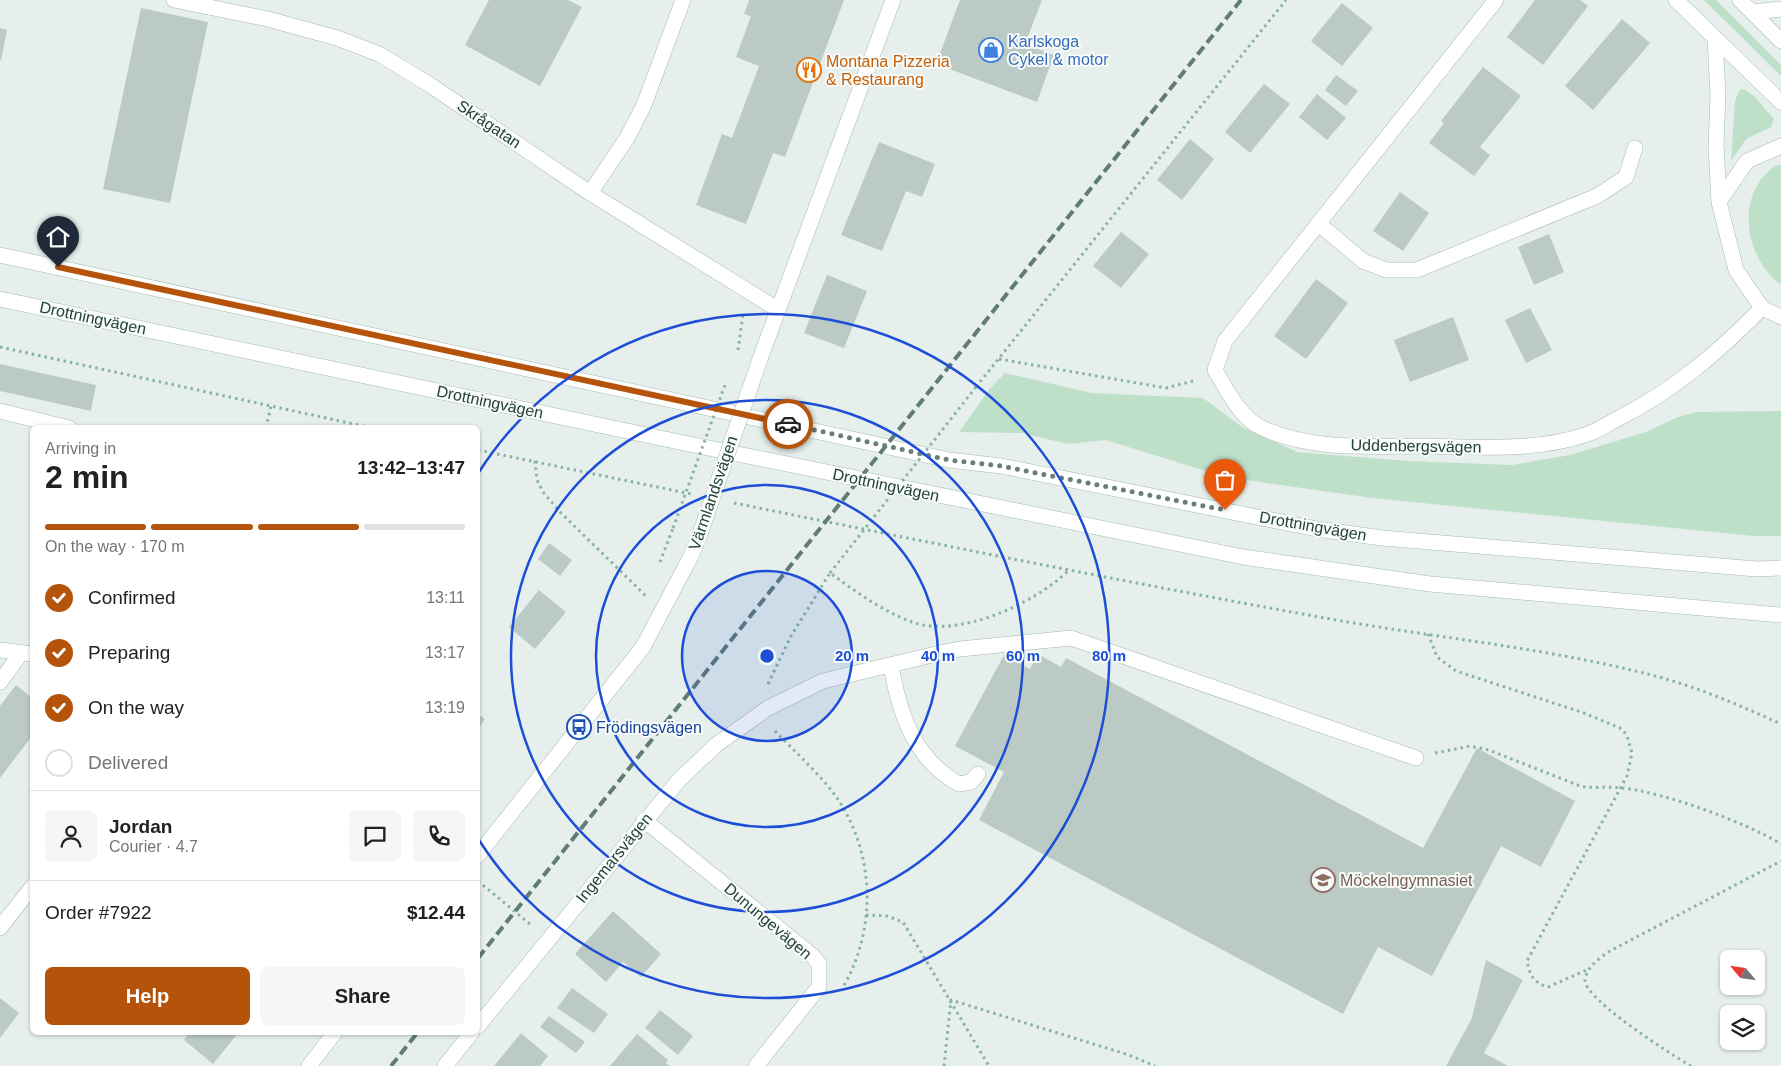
<!DOCTYPE html>
<meta charset="utf-8">
<style>
body{margin:0;font-family:Helvetica,sans-serif;background:#f6f6f6;color:#202124;height:100vh;display:flex;flex-direction:column;font-size:19px;white-space:nowrap}
*{box-sizing:border-box;margin:0}
p{font-size:16px;color:#757577}
.icon{flex:none;width:28px;height:28px;fill:none;stroke:currentColor;stroke-width:2;stroke-linecap:round;stroke-linejoin:round}
.map{position:relative;flex:1;overflow:hidden}
.panel{position:absolute;left:30px;top:425px;width:450px;height:610px;display:flex;flex-direction:column;background:#fff;border-radius:8px;box-shadow:0 1px 4px #0004}
.panel>*{flex:none}
.needle{width:32px;rotate:299deg}
.tools{position:absolute;left:1720px;top:950px;display:grid;gap:10px}
.tools a{display:grid;place-items:center;width:45px;height:45px;border-radius:8px;background:#fff;box-shadow:0 1px 4px #0004;font-size:25px}
.pin{position:absolute;display:grid;place-items:center;width:42px;height:42px;color:#fff;margin:-51px -21px;border-radius:50% 50% 50% 0;rotate:-45deg;box-shadow:0 0 5px #0007}
.pin .icon{rotate:45deg}
.courier{position:absolute;display:grid;place-items:center;width:50px;height:50px;margin:-25px;border:4px solid #b45309;border-radius:50%;background:#fff;color:#222;box-shadow:0 1px 6px #0007}
.overview em{font-style:normal;font-weight:600}
.overview div{display:flex;flex-direction:column-reverse}
.overview{display:flex;align-items:center;justify-content:space-between;height:85px;padding:0 15px}
h1{font-size:32px;font-weight:600;line-height:38px}
.bar{display:grid;grid-template-columns:repeat(4,1fr);gap:8px 5px;align-content:center;height:60px;padding:0 15px}
.bar i{height:6px;border-radius:4px;background:#e0e0e0}
.bar .current{background:#b45309}
.bar p{grid-column:span 4}
.line{display:flex;align-items:center;gap:12px;padding:0 15px;border-top:1px solid #e0e0e0}
.line div{flex:1}
.round{display:grid;place-items:center;flex:none;width:52px;height:52px;border-radius:8px;background:#f6f6f6}
ol{padding:0 15px;list-style:none}
li{display:flex;align-items:center;gap:15px;height:55px}
li p{margin-inline-start:auto}
li .icon{padding:5px;border-radius:50%;background:#b45309;color:#fff;stroke-width:4}
li:last-child{color:#757577}
li i{width:28px;height:28px;border:2px solid #e0e0e0;border-radius:50%}
.cta{display:flex;gap:10px;margin-top:auto;padding:10px 15px}
.cta a{flex:1;height:58px;border-radius:8px;background:#b45309;color:#fff;font-size:20px;font-weight:600;line-height:58px;text-align:center}
.cta a+a{background:#f6f6f6;color:#202124}
.map>svg:first-child{display:block}
.green{fill:#bfe0c8}
.building{fill:#bbcac4}
.lines{fill:none;stroke-linecap:round;stroke-linejoin:round}
.lane-casing{stroke:#a8b8b2;stroke-width:16}
.street-casing{stroke:#a8b8b2;stroke-width:16}
.secondary-casing{stroke:#a4bbb3;stroke-width:16}
.path{stroke:#86b3a5;stroke-width:3;stroke-dasharray:2.5 4;stroke-linecap:butt}
.lane{stroke:#fff;stroke-width:15}
.street{stroke:#fff;stroke-width:15}
.secondary{stroke:#fff;stroke-width:15}
.rail{stroke:#5f7d75;stroke-width:4;stroke-dasharray:10 5;stroke-linecap:butt}
.secondary-bridge-casing{stroke:#a4bbb3;stroke-width:16;stroke-linecap:butt}
.path-bridge{stroke:#86b3a5;stroke-width:3;stroke-dasharray:2.5 4;stroke-linecap:butt}
.secondary-bridge{stroke:#fff;stroke-width:15}
.done{stroke:#687f78;stroke-width:5;stroke-dasharray:0 9}
.route{stroke:#b45309;stroke-width:6}
.ring{fill:none;stroke:#1d4ed8;stroke-width:2.5}
.labels{text-anchor:middle;dominant-baseline:central;stroke-width:4;stroke-linejoin:round;paint-order:stroke}
.shop-label{font-size:16px;fill:#366cbe;stroke:#f7fbf9;text-anchor:start}
.food-label{font-size:16px;fill:#c56008;stroke:#f7fbf9;text-anchor:start}
.street-label{font-size:16px;fill:#24423a;stroke:#f7fbf9}
.transit-label{font-size:16px;fill:#164399;stroke:#f7fbf9;text-anchor:start}
.education-label{font-size:16px;fill:#785e54;stroke:#f7fbf9;text-anchor:start}
.centre{fill:#1d4ed8;stroke:#f7fbf9;stroke-width:2.5}
.ring-label{font-size:15px;text-anchor:middle;font-weight:bold;fill:#1d4ed8;stroke:#f7fbf9;stroke-width:4;stroke-linejoin:round;paint-order:stroke}
</style>
<div class="map">
<svg width="1781" height="1066" viewBox="0 0 1781 1066">
<rect width="100%" height="100%" fill="#e6efeb"/>
<path class="green" d="M1704,0H1716L1781,65V76Z
M1743,89L1754,96L1774,119L1771,127L1746,139L1731,161L1735,101L1739,91Z
M1776,165H1781V285C1744,257 1734,194 1776,165Z
M1005,373L1091,393L1203,398L1242,427L1297,452L1406,461L1512,465L1570,455L1646,432L1678,417L1696,412L1781,411V536H1754L1372,498L1225,477L1106,440L1068,444L1022,433L959,432L991,387Z"/>
<path class="building" d="M489,0H568L582,7L540,86L465,45Z
M749,0H844L785,157L773,153L746,224L696,205L722,134L732,138L759,66L736,57L751,16L744,14Z
M960,0H1042L1025,44L1054,55L1037,102L936,64Z
M1535,0H1580L1588,6L1543,65L1507,37Z
M1342,3L1373,28L1342,66L1311,41Z
M141,8L208,22L170,203L103,189Z
M1622,19L1650,43L1593,110L1565,86Z
M0,28L7,30L1,60H0Z
M1483,67L1521,96L1480,147L1490,155L1474,176L1429,143L1444,123L1441,121Z
M1336,75L1358,91L1346,106L1325,90Z
M1264,84L1290,104L1250,153L1225,132Z
M1317,94L1346,118L1327,140L1299,117Z
M1190,139L1214,159L1182,200L1157,180Z
M879,142L935,164L922,197L906,191L882,251L841,235Z
M1400,192L1429,213L1403,251L1373,231Z
M1121,232L1149,254L1121,288L1093,266Z
M1549,234L1564,272L1534,285L1518,247Z
M827,275L867,291L844,348L804,333Z
M1316,279L1348,303L1306,359L1274,336Z
M1530,308L1552,350L1526,363L1505,320Z
M1453,317L1469,360L1410,382L1394,340Z
M0,364L96,385L91,411L0,391Z
M549,543L572,560L560,576L538,559Z
M539,590L566,612L535,649L509,627Z
M1038,654L1061,667L1066,658L1423,848L1477,748L1575,801L1541,867L1501,846L1432,976L1378,947L1343,1014L979,820L1004,772L955,746L1004,655L1030,669Z
M16,685L32,698V736L0,778V706Z
M478,714L485,719L478,729Z
M613,911L661,954L641,977L623,962L606,982L575,954Z
M1486,960L1523,980L1484,1053L1508,1066H1446L1472,1018Z
M572,988L608,1014L594,1033L557,1008Z
M0,998L19,1013L0,1038Z
M660,1010L693,1036L678,1055L645,1028Z
M549,1016L585,1042L576,1053L540,1027Z
M190,1032H239L213,1064L184,1040Z
M521,1033L548,1056L540,1066H494Z
M637,1034L668,1060L666,1063L670,1066H610Z"/>
<g class="lines">
<defs>
<path id="lane" d="M590,193L627,138L644,105L683,0
M0,411L69,428
M891,665C899,713 914,759 959,784L971,782L978,774
M0,682L21,653
M768,708L823,681L940,653L960,649L1071,638L1416,758"/>
<path id="street" d="M174,0L268,19L337,38L379,54L430,85L590,193L777,309
M1496,0L1225,341L1215,370C1227,390 1240,418 1262,428C1311,451 1371,446 1423,446C1479,447 1535,452 1588,434C1599,430 1609,423 1619,418C1676,389 1717,353 1762,308
M1319,224L1363,261L1386,270H1417L1597,196L1626,177L1635,148
M0,650L32,654
M644,820L813,956L819,964V987L756,1066
M0,928L32,887
M478,1026L679,780L716,745L768,708
M445,1066L472,1032"/>
<path id="secondary" d="M1676,0L1781,102
M1740,0L1781,41
M1753,12L1781,9
M1715,38L1718,95L1716,145L1719,202L1736,270L1762,308L1781,317
M1719,202L1747,161L1781,146
M0,255L949,460L1001,466L1317,529L1382,538L1757,569L1781,568
M0,299L684,443L1243,557L1430,584L1781,615
M760,359L893,0
M478,855L643,647L691,556L699,537
M309,1066L335,1032"/>
</defs>
<use href="#lane" class="lane-casing"/>
<use href="#street" class="street-casing"/>
<use href="#secondary" class="secondary-casing"/>
<path class="path" d="M0,347L372,428
M738,350L743,314
M999,359L1166,388L1197,380
M976,387L1286,0
M266,428L271,406
M478,450L691,494
M535,461L537,480L543,492L561,513L646,596
M734,503C937,544 1139,585 1342,621C1447,639 1553,649 1655,676C1698,687 1741,706 1781,724
M660,562L673,528
M1428,634L1437,657L1456,671L1584,713L1622,729L1627,736L1632,753L1627,776L1527,961C1530,976 1533,982 1548,987L1589,969
M768,684L791,636L830,573C855,591 882,611 912,622C958,639 1036,603 1069,570
M775,731C795,752 820,774 837,798C875,854 877,929 843,987
M1435,753L1470,746L1489,750L1580,786C1594,789 1607,786 1622,788C1663,792 1745,822 1781,844
M478,881L531,925
M866,915L887,916L903,922L989,1066
M944,1066L951,1000L1129,1055L1155,1066
M1691,1066C1672,1055 1584,999 1585,980C1587,966 1600,958 1610,951L1781,861"/>
<use href="#lane" class="lane"/>
<use href="#street" class="street"/>
<use href="#secondary" class="secondary"/>
<path class="rail" d="M478,958L1241,0
M391,1066L418,1032"/>
<defs>
<path id="secondary-bridge" d="M699,537L760,359"/>
</defs>
<use href="#secondary-bridge" class="secondary-bridge-casing"/>
<path class="path-bridge" d="M673,528L725,385
M830,573L976,387"/>
<use href="#secondary-bridge" class="secondary-bridge"/>
</g>
<g class="lines">
<path class="done" d="M788,424L949,460L1001,466L1225,510"/>
<path class="route" d="M58,267L788,424"/>
</g>
<circle cx="767" cy="656" r="85" fill="#1d4ed8" fill-opacity=".12"/>
<g class="ring">
<circle cx="767" cy="656" r="85"/>
<circle cx="767" cy="656" r="171"/>
<circle cx="767" cy="656" r="256"/>
<path d="M479 472A342 342 0 1 1 479 840"/>
</g>
<defs>
<symbol id="shop-ring" viewBox="-11 -11 22 22"><circle r="9.5" fill="#f7fbf9" stroke="#3f7fe0" stroke-width="1.5"/><path d="M-5-2.5h2.3a2.7 3.5 0 0 1 5.4 0H5L5.5 6h-11ZM-1.5-2.5h3a1.5 2.3 0 0 0-3 0Z" fill="#3f7fe0"/></symbol>
<symbol id="restaurant-ring" viewBox="-11 -11 22 22"><circle r="9.5" fill="#f7fbf9" stroke="#e8710a" stroke-width="1.5"/><path d="M-5-6h1v4h1v-4h1v4h1v-4h1v5L-1.5 .5V6h-2V.5L-5-1ZM5-6V6H3V1.5H1.5Q1.5-4 5-6Z" fill="#e8710a"/></symbol>
<symbol id="bus-ring" viewBox="-11 -11 22 22"><circle r="9.5" fill="#f7fbf9" stroke="#1a4fb4" stroke-width="1.5"/><path d="M-5-6H5V4H4V6H2V4H-2V6H-4V4H-5ZM-3.5-4V0h7V-4ZM-3.5 1.2v1.5H-2V1.2ZM2 1.2v1.5H3.5V1.2Z" fill="#1a4fb4"/></symbol>
<symbol id="school-ring" viewBox="-11 -11 22 22"><circle r="9.5" fill="#f7fbf9" stroke="#8d6e63" stroke-width="1.5"/><path d="M0-5L7-2L0 1L-7-2ZM-4 1L0 2.5L4 1V4Q0 6-4 4Z" fill="#8d6e63"/></symbol>
</defs>
<g fill-rule="evenodd">
<use href="#shop-ring" x="977" y="36" width="28" height="28"/>
<use href="#restaurant-ring" x="795" y="56" width="28" height="28"/>
<use href="#bus-ring" x="565" y="713" width="28" height="28"/>
<use href="#school-ring" x="1309" y="866" width="28" height="28"/>
</g>
<g class="labels">
<g class="shop-label">
<text x="1008" y="41">Karlskoga<tspan x="1008" dy="18">Cykel &amp; motor</tspan></text>
</g>
<g class="food-label">
<text x="826" y="61">Montana Pizzeria<tspan x="826" dy="18">&amp; Restaurang</tspan></text>
</g>
<g class="street-label">
<text transform="translate(489 124) rotate(34)">Skrågatan</text>
<text transform="translate(93 318) rotate(12)">Drottningvägen</text>
<text transform="translate(490 402) rotate(12)">Drottningvägen</text>
<text transform="translate(1416 446) rotate(1)">Uddenbergsvägen</text>
<text transform="translate(886 485) rotate(12)">Drottningvägen</text>
<text transform="translate(713 493) rotate(-71)">Värmlandsvägen</text>
<text transform="translate(1313 526) rotate(10)">Drottningvägen</text>
<text transform="translate(614 858) rotate(-51)">Ingemarsvägen</text>
<text transform="translate(768 921) rotate(40)">Dunungevägen</text>
</g>
<g class="transit-label">
<text x="596" y="727">Frödingsvägen</text>
</g>
<g class="education-label">
<text x="1340" y="880">Möckelngymnasiet</text>
</g>
</g>
<circle cx="767" cy="656" r="8" class="centre"/>
<g class="ring-label">
<text x="852" y="661">20 m</text>
<text x="938" y="661">40 m</text>
<text x="1023" y="661">60 m</text>
<text x="1109" y="661">80 m</text>
</g>
</svg>
<div class="tools">
<a><svg class="needle" viewBox="-14 -14 28 28"><path d="M0-13l5 13h-10z" fill="#e53935"/><path d="M0 13l5-13h-10z" fill="#757577"/></svg></a>
<a><svg class="icon" aria-label="layers" viewBox="0 0 24 24"><path d="M12 4l9 5-9 5-9-5zM3 14l9 5 9-5"/></svg></a>
</div>
<div class="pin" style="left:1225px;top:510px;background:#ea580c"><svg class="icon" aria-label="bag" viewBox="0 0 24 24"><path d="M5 8h14l-1 12H6zM9 8a3 3 0 0 1 6 0"/></svg></div>
<div class="pin" style="left:58px;top:267px;background:#1f2937"><svg class="icon" aria-label="home" viewBox="0 0 24 24"><path d="M3 11l9-7 9 7M6 9v11h12V9"/></svg></div>
<div class="courier" style="left:788px;top:424px"><svg class="icon" aria-label="car" viewBox="0 0 24 24"><path d="M5 17H2v-5l4-1 3-4h7l3 4 3 1v5h-3M9 17h6M6 11h13"/><circle cx="7" cy="17" r="2"/><circle cx="17" cy="17" r="2"/></svg></div>
<section class="panel">
<div class="overview"><div><h1>2 min</h1><p>Arriving in</p></div><em>13:42–13:47</em></div>
<div class="bar"><i class="current"></i><i class="current"></i><i class="current"></i><i></i><p>On the way · 170 m</p></div>
<ol>
<li><svg class="icon" aria-label="check" viewBox="0 0 24 24"><path d="M5 12l5 5 9-10"/></svg>Confirmed<p>13:11</p></li>
<li><svg class="icon" aria-label="check" viewBox="0 0 24 24"><path d="M5 12l5 5 9-10"/></svg>Preparing<p>13:17</p></li>
<li><svg class="icon" aria-label="check" viewBox="0 0 24 24"><path d="M5 12l5 5 9-10"/></svg>On the way<p>13:19</p></li>
<li><i></i>Delivered</li>
</ol>
<div class="line" style="height:90px"><a class="round"><svg class="icon" aria-label="person" viewBox="0 0 24 24"><circle cx="12" cy="8" r="4"/><path d="M4 21q1-7 8-7t8 7"/></svg></a><div><b>Jordan</b><p>Courier · 4.7</p></div><a class="round"><svg class="icon" aria-label="chat" viewBox="0 0 24 24"><path d="M4 5h16v11H9l-5 4z"/></svg></a><a class="round"><svg class="icon" aria-label="phone" viewBox="0 0 24 24"><path d="M5 4h4l2 5-3 2q2 4 5 5l2-3 5 2v4C11 20 4 13 5 4z"/></svg></a></div>
<div class="line" style="height:65px"><div>Order #7922</div><b>$12.44</b></div>
<div class="cta"><a>Help</a><a>Share</a></div>
</section>
</div>
